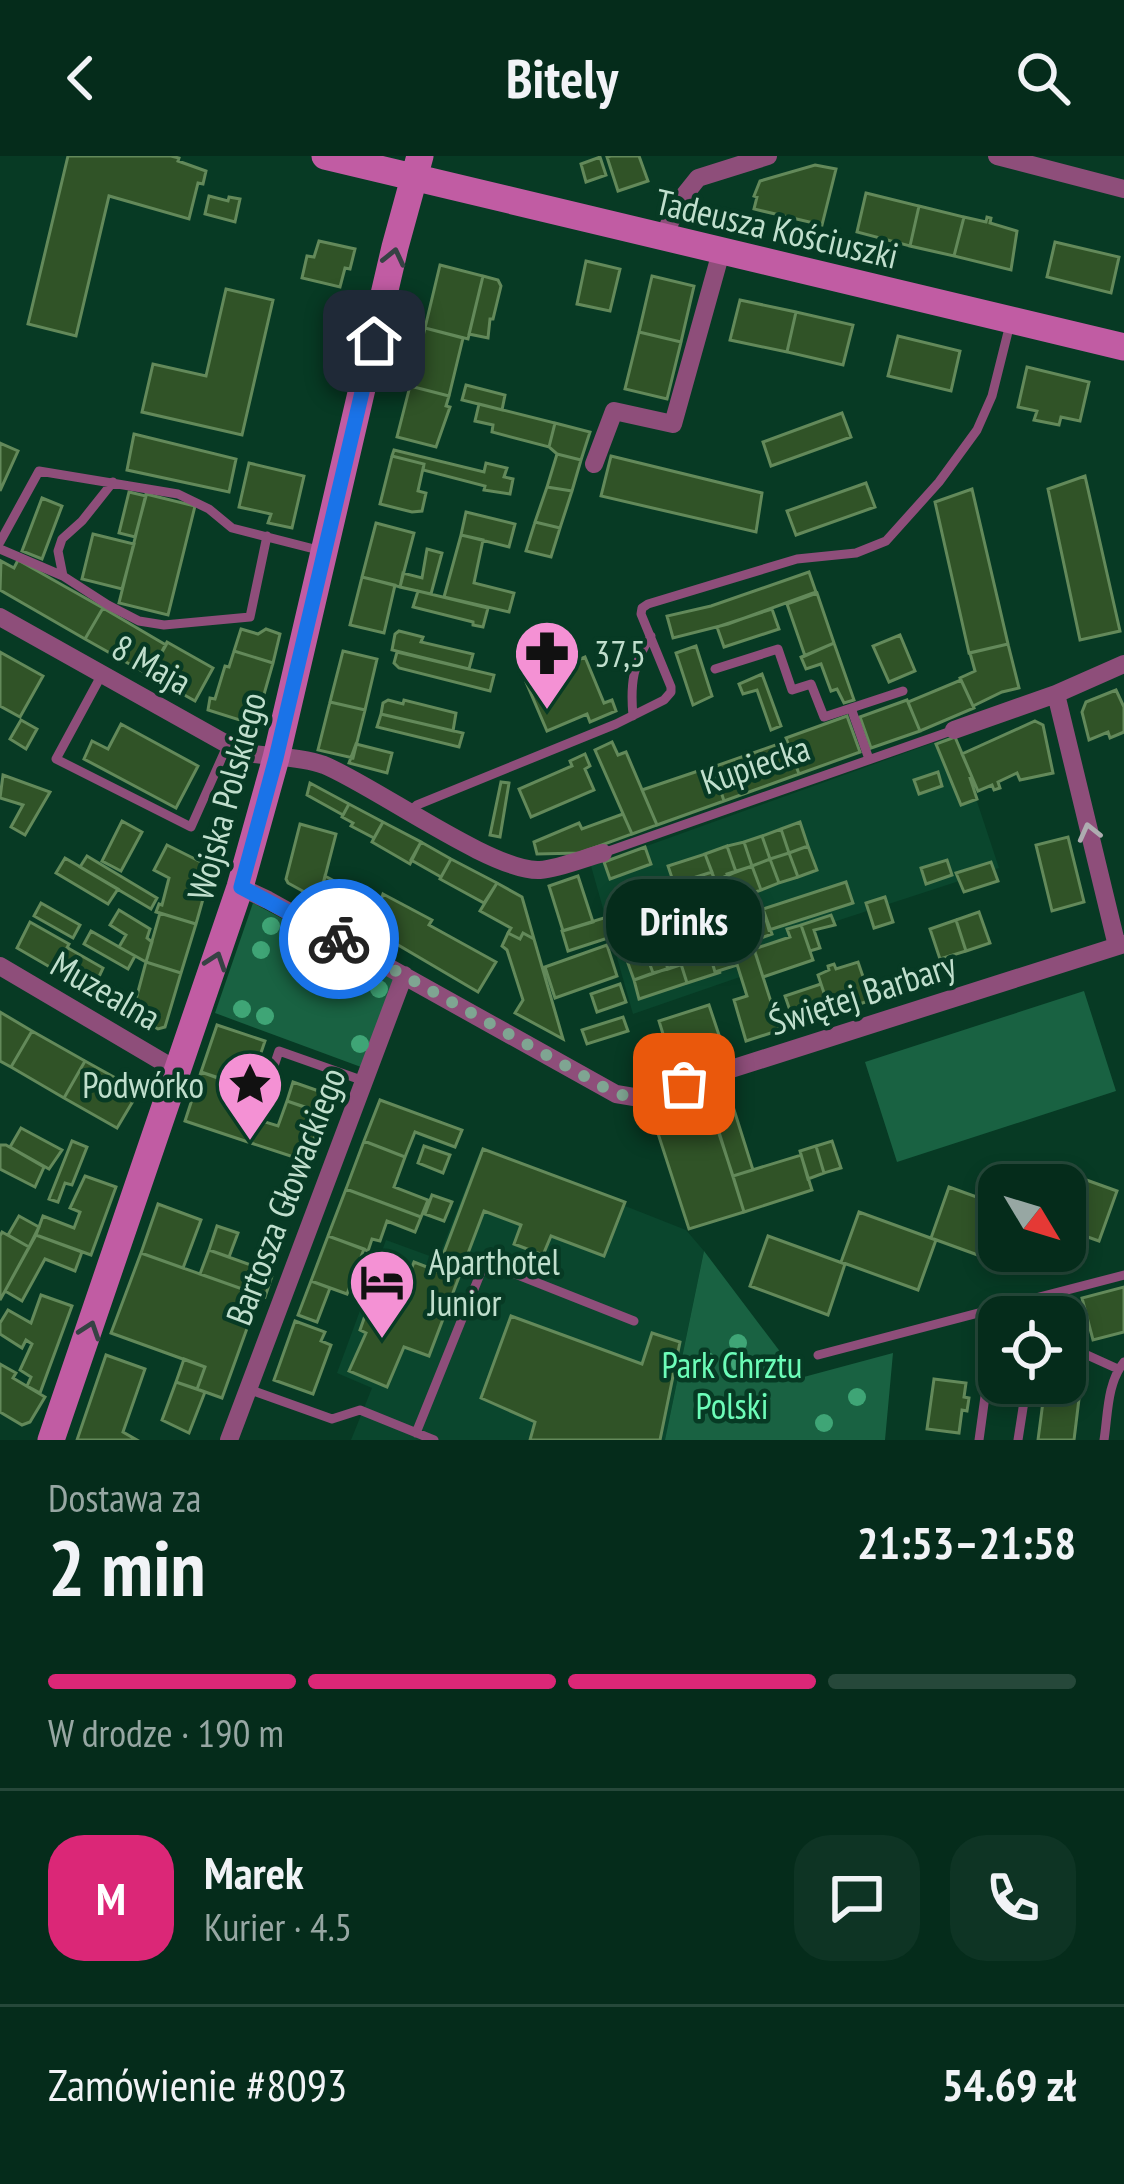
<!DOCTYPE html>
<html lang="pl">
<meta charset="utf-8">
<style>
body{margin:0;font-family:"PT Sans Narrow",sans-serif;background:#0e3424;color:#f1f3f6;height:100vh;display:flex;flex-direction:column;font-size:45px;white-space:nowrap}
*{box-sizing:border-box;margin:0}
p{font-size:39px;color:#97a7a3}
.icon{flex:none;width:66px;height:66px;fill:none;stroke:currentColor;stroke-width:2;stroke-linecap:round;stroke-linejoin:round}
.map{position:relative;height:1284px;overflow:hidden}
.panel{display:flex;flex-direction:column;background:#052c1b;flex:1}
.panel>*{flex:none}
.needle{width:78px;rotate:128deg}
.fabs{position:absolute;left:978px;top:1008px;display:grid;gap:24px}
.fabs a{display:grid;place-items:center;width:108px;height:108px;border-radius:24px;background:#052c1b;box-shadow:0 6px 18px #0003,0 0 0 3px #26483a;font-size:60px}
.pin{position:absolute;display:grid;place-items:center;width:102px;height:102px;color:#fff;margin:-51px;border-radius:24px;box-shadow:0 6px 18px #0006}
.courier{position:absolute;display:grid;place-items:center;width:120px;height:120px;margin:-60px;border:9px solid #1a73e8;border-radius:50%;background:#fff;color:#222;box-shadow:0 3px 15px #0007}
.bubble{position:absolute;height:84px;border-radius:36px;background:#052c1b;box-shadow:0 6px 18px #0003,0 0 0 3px #26483a;font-size:39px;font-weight:600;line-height:84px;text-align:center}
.summary em{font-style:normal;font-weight:600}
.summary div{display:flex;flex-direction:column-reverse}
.summary{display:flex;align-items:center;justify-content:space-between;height:204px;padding:0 48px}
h1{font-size:78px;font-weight:600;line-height:90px}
.bar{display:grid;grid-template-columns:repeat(4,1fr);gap:18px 12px;align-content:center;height:144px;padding:0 48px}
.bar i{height:15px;border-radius:9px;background:#26483a}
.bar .selected{background:#db2777}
.bar p{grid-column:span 4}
.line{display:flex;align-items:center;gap:30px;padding:0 48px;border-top:3px solid #26483a}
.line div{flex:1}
.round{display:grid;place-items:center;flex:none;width:126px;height:126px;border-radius:36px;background:#0e3424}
header{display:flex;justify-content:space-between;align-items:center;height:156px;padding:0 48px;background:#052c1b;font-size:54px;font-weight:600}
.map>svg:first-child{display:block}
.built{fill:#0a462d}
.green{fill:#196242}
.building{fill:#305327;stroke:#63895a;stroke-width:3}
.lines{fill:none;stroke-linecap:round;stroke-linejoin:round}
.lane{stroke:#8e4e7a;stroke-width:9}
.street{stroke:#8e4e7a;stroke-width:18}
.secondary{stroke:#c15ca3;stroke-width:27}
.tree{fill:#3fa576}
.oneway{stroke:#364244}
.oneway2{stroke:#aeacb0}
.done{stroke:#7fa592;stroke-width:12;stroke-dasharray:0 21.6}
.route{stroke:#1a73e8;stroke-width:15}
.labels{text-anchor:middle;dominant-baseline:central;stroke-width:9;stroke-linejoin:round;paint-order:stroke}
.street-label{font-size:36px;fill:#c0dfcd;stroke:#073a24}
.poi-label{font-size:36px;fill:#c0dfcd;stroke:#073a24;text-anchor:start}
.park-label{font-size:36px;fill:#6dfdb9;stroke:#073a24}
</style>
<header><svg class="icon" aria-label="back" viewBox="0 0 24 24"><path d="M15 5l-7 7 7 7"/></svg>Bitely<svg class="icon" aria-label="search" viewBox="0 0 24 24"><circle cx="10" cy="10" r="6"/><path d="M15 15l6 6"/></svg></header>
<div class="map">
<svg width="1124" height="1284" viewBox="0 0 1124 1284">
<rect width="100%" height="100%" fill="#073a24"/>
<path class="built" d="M955,579L999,712L766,788L757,792L763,813L633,858L591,710Z
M481,993L686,1074L704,1095L665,1284H351L372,1232L337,1217L386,1084L438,1103Z"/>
<path class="green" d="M253,747L396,824L361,911L215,857Z
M1084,835L1116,935L897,1006L865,906Z
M704,1095L800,1222L893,1197L885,1284H665Z"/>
<path class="building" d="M68,0H171L179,2L178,5L206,15L203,28L198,27L189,63L109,40L76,180L28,168Z
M611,0H639L648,25L618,35L607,1Z
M600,1L606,19L586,26L581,8Z
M815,9L836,13L822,69L754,53L757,41L754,40L760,25Z
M866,37L919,50L910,90L857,76Z
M209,40L228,45L229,41L240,43L235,66L205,58Z
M919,50L964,61L954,100L910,90Z
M964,61L986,66L987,61L991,62L990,67L1017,75L1011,114L954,100Z
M319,85L355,93L350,113L345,112L340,131L302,122L307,100L314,101Z
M1055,86L1119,101L1111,137L1047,121Z
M586,105L620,113L610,155L577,148Z
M440,109L483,120L468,183L425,172Z
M483,120L498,124L501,130L493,163H490L488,182L469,178Z
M652,120L694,130L681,186L639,176Z
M226,133L273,144L242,279L142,256L153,208L206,220Z
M740,144L796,156L787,196L730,184Z
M796,156L853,169L843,209L787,196Z
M425,172L463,182L449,240L410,230Z
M639,176L681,186L667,243L625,233Z
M898,180L960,195L951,235L888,220Z
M1027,211L1089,226L1080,265L1061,261L1059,269L1034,264L1037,255L1018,251Z
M466,229L505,239L502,254L462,244Z
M410,230L449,240L446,250L450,251L436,291L397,281Z
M479,248L555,267L549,291L492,276L493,269L475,265Z
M842,257L851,281L771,310L763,286Z
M555,267L590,276L581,304L557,298L549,291Z
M134,278L236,303L229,336L127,314Z
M0,287L18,295L0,335Z
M394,294L484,316L486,307L507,312L504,321L513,323L510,338L484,334L485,330L423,314L424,308L392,300Z
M557,298L581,304L572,335L547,331Z
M392,300L424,308L418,335L426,337L422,355L412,356L380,348Z
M611,300L762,337L756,376L601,340Z
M249,307L304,320L292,372L268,367L271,358L239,351Z
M1085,320L1120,475L1080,484L1048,333Z
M866,327L875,351L796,379L787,355Z
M547,331L572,335L560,372L535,366Z
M972,333L1008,488L969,497L935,346Z
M129,336L146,340L135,381L119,377Z
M146,338L195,350L168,459L119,447Z
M42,342L62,350L42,403L22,395Z
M466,356L515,368L509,391L461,379Z
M535,366L560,372L551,401L526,395Z
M376,367L414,377L400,431L362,421Z
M93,378L134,388L122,433L82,423Z
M461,379L483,384L474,427L514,437L509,456L444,441Z
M427,393L442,397L431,438L400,431L403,417L422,422Z
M18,404L103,452L85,483L0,434L1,405L14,412Z
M809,416L816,436L728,468L673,482L667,460L711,450Z
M362,421L395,429L384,477L350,469Z
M418,435L488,452L483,471L473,469V466L413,451Z
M817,437L834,487L805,500L787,448Z
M103,452L166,489L149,519L85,483Z
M772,453L779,473L724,491L717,471Z
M241,473L258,478L266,473L280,478L273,507L234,495Z
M399,475L423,481L421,486L473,498L469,513L392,494L395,478Z
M900,479L915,515L889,526L873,490Z
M167,486L213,512L195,545L149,519Z
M834,487L854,544L844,547L837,533L831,535L821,508L806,513L801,501Z
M1008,488L1019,532L1002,536L973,550L960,522L975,515L970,497Z
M696,490L712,540L693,549L676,497Z
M234,495L273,507L257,563L249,567L208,554L210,542L215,543L225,510L229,511Z
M343,495L377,503L365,554L330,546Z
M0,496L43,520L20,561L0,550Z
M397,496L494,519L490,535L399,512L394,507Z
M585,501L604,547L612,544L616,555L590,566L587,558L547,575L526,526Z
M762,518L781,570L771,574L757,534L743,538L739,528Z
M961,524L974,552L920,575L908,546Z
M1116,534L1124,551V576L1110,582L1108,576L1089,584L1082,556L1086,546Z
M388,544L403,548L404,544L456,557L453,575L381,558L383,547Z
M907,544L920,575L871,592L860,561Z
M330,546L365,554L353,602L318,594Z
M381,558L463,577L459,591L377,571Z
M847,560L860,596L799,618L786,582Z
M21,564L37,573L26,593L10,583Z
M1035,565L1043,569L1053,617L1020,624L1017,617L998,626L1000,632L994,634L992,629L978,635L962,598Z
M121,568L198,610L176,652L84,603L92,585L108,593Z
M955,581L972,621L970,622L977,643L961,649L936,588Z
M787,585L799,618L724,645L713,611Z
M612,586L618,599L626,596L657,669L632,678L595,594Z
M356,588L392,597L387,617L349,607Z
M585,598L590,610L585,613L594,634L531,661L519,633L572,610L570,605Z
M713,610L724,645L657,669L642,634Z
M938,616L942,630L919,638L914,624Z
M3,619L50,636L25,679L11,671L23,649L0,642Z
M501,626L509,627L500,681L490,679Z
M310,627L349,648L343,659L307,639Z
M349,648L383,666L374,682L351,670L353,667L342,661Z
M623,658L632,678L580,697L537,698L534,686L579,667L582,673Z
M122,665L142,676L121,715L102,705Z
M383,666L421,686L410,708L372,686Z
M800,666L808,690L789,697L781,673Z
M300,668L336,678L319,744L288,727L286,723Z
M781,673L789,697L770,703L762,680Z
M762,680L770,703L752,710L744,686Z
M1068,681L1084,746L1052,755L1036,689Z
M421,686L451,703L441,721L411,704Z
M744,686L752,710L736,716L727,690Z
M167,689L207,709L210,718L196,768L156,756L159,748L162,749L169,722L154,714Z
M727,690L736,716L715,725L705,698Z
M808,690L817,714L798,721L789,697Z
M645,691L651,708L610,723L604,706Z
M789,697L798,721L779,727L770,703Z
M705,698L712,716L674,728L668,710Z
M87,700L157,742L151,753L80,711Z
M65,702L118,733L108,748L56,717Z
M451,703L497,727L484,747L440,723Z
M770,703L779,727L761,734L752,710Z
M947,704L952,719L926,728L921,712Z
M991,706L998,725L964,736L956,717Z
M752,710L761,734L736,743L727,718Z
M712,716L718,734L680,747L674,728Z
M325,720L379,749L371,773L319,744Z
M578,720L593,766L563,775L549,730Z
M846,726L853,747L769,774L763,753Z
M497,727L522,741L534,783L523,777L520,783L508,777L511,772L480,755Z
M718,734L725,753L686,765L680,747Z
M383,738L432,764L429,769L496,806L478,836L371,773Z
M885,741L893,766L874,772L866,747Z
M41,747L80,769L73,782L34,760Z
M763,753L772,778L758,783L749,758Z
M119,754L150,773L147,782L152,786L146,806L119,791L126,779L110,769Z
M979,756L990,787L966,795L956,764Z
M160,757L196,768L181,817L146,806Z
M749,758L758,783L744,788L735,762Z
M831,759L835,769L814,774L820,792L810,795L801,769Z
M610,760L615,774L611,781L568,795L562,775Z
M735,762L744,788L730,792L721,767Z
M956,764L966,795L940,803L930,773Z
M30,766L69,788L55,814L17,792Z
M721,767L730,792L709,799L700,774Z
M801,769L813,804L763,821L754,793L790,781L787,773Z
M700,774L709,799L689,806L681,780Z
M91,775L135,800L128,813L84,788Z
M508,777L520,783L523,777L534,783L563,883L515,857L523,844L507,794L502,790Z
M681,780L689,806L668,813L659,787Z
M751,785L755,796L735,802L737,809L715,816L710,799Z
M659,787L668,813L653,817L644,792Z
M607,789L617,820L555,842L545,811Z
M68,792L103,812L98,823L119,835L113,847L55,814Z
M644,792L653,817L634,824L625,799Z
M755,796L780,874L746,885L734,844L747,840L735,802Z
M710,799L715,816H721L687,827L681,808Z
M146,806L181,817L165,871L158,873L132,858Z
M858,806L871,844L831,858L818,819L829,814L828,810L834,808L836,813Z
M681,808L687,827L639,843L634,824Z
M620,828L626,846L597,856L591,838Z
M821,828L831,858L795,869L785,840Z
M709,849L721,885L670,901L659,865Z
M0,856L32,875L11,911L0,905Z
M623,861L628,875L587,888L582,874Z
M217,869L265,885L249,932L201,916Z
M32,875L85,905L64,942L11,911Z
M85,905L139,935L117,972L64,942Z
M201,916L243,931L234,959L257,967L251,987L185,965Z
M293,926L333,940L327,959L287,945Z
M701,941H708L744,1056L689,1073L652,959Z
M730,941L753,1014L733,1020L709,948Z
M380,944L462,974L455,991L415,976L405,1001L364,985Z
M287,945L323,957L306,1005L251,987L259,964L278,970Z
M21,972L62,994L49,1013L10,991Z
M72,985L87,991L72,1029L65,1027L58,1046L49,1043Z
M364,985L405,1001L394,1031L428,1044L421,1061L346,1033Z
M832,985L841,1012L824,1017L816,990Z
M0,989H6L44,1011L35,1031L0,1013Z
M424,990L450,999L443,1017L418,1007Z
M816,990L824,1017L808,1023L800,995Z
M483,993L625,1046L604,1100L551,1080L543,1099L514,1088L521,1069L484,1055L429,1200L404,1191L387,1231L349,1215L366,1177L360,1174L367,1154L392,1164L414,1106L437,1115Z
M801,999L812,1034L744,1056L733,1020Z
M1039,1007L1117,1035L1099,1085L1065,1073V1029H1031Z
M85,1020L116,1031L91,1099L36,1079L43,1060L74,1072L80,1056L70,1052Z
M949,1031L999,1049V1095H1014L1008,1110L931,1082Z
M346,1033L421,1061L415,1076L387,1065L380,1085L372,1083L368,1095L328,1080Z
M432,1039L452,1046L444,1065L425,1058Z
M158,1048L201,1064L183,1112L141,1097Z
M859,1056L936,1084L918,1134L841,1106Z
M19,1060L39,1071L29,1091L8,1079Z
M217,1070L238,1077L229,1101L209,1094Z
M2,1076L29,1091L0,1144V1080Z
M36,1079L82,1096L75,1115L45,1103L22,1145L5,1135Z
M328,1080L364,1093L347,1138L311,1125Z
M768,1080L845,1108L828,1159L750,1130Z
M209,1094L273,1117L265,1141L200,1118Z
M141,1097L259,1139L222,1242L197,1233L205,1211L111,1177Z
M311,1125L330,1132L317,1166L298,1159Z
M1124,1131V1176L1093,1184L1082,1142Z
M41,1139L72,1150L40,1237L27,1230L31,1221L20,1214L32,1188L26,1184L22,1192L0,1178V1167L8,1154L31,1167Z
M511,1160L642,1208L652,1177L680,1186L660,1284H530L535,1266L481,1242Z
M295,1165L325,1176L321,1185L331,1189L313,1238L274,1224Z
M106,1199L145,1213L123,1276L137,1284H77Z
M184,1203L205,1211L197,1233L176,1226Z
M0,1208L16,1217L13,1222L45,1241L30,1266L22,1269L0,1256Z
M1065,1219L1082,1222L1079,1243L1044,1238L1046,1227H1065Z
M934,1223L966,1227L964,1241L969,1242L967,1255L962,1254L959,1277L927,1273Z
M176,1226L205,1236L189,1277L162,1264Z
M1044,1238L1079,1243L1074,1284H1038Z"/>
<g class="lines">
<path class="lane" d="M113,326L82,365L62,383L58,395L63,420L108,449L139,465L164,469L250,461L267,380
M0,386L39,315L178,338L209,353L232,372L322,395
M0,393L63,420
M715,513L778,493L792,534L811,528L824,561L903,535
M101,520L56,603L191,671L228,588
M851,552L869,603
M633,560C630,528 633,507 651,480
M410,655L417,649L616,568L664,544L671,536V531L641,458L642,452L648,448L797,403L856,397L886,385L939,326L977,274L992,240L1010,168
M603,697L954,574
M261,948L279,895L364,925
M1034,1143L1038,1161
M1065,1189L1118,1213
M818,1199L1124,1119
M248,1233L332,1263L360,1254L434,1284
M416,1277L485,1106L634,1165
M979,1284L986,1233L1025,1239L1018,1284
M1104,1284C1108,1258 1107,1227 1124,1206"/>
<path class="street" d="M997,0L1124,33
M663,83L678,47L698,22L768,0
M594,308L614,255L673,268L721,96
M0,461L241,596C267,601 300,600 324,609C375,630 494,717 540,714C561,712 584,702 603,697
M1056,538L1117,790
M954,574L1056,538L1124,508
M240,731L268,744L616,938L640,942L1124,788
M0,810L178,915
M229,1284L404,819"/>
<path class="secondary" d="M325,0L1124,191
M51,1284L240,731L276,602L395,91L420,0"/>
</g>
<g class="tree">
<circle cx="271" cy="770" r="9"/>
<circle cx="305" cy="788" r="9"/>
<circle cx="261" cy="794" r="9"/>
<circle cx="332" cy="805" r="9"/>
<circle cx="379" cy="833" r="9"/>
<circle cx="242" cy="853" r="9"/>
<circle cx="265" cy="860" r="9"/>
<circle cx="360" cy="888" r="9"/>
<circle cx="738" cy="1187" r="9"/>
<circle cx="707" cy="1205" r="9"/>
<circle cx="740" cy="1208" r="9"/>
<circle cx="857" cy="1241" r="9"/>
<circle cx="702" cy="1249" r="9"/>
<circle cx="824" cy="1267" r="9"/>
</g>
<defs><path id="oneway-chevron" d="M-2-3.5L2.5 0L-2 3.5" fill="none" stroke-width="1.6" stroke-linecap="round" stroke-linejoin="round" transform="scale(3)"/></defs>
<g class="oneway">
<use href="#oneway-chevron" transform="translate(394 101) rotate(-77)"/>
<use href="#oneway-chevron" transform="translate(216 805) rotate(-71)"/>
<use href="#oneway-chevron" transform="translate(90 1174) rotate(-71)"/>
</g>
<use class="oneway2" href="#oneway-chevron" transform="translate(1089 676) rotate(-104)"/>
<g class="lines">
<path class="done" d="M339,783L616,938L640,942L684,928"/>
<path class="route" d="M339,783L241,731L276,602L374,185"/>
</g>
<defs>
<symbol id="pharmacy-pin" viewBox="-11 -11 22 30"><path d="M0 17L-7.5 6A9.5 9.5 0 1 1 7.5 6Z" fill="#f491d4" stroke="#073a24"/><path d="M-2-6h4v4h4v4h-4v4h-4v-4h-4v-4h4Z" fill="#111"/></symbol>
<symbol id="sight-pin" viewBox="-11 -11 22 30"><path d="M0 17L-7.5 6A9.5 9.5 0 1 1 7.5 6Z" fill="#f491d4" stroke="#073a24"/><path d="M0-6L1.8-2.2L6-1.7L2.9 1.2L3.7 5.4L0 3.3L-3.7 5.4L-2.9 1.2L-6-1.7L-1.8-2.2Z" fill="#111"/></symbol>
<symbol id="hotel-pin" viewBox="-11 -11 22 30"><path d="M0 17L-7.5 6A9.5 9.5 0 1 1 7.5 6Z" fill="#f491d4" stroke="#073a24"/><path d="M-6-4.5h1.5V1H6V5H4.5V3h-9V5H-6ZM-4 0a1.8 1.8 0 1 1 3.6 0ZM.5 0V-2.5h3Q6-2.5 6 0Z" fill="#111"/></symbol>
</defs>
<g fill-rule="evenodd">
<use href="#pharmacy-pin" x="509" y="459" width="76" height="104"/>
<use href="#sight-pin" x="212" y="890" width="76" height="104"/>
<use href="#hotel-pin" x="344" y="1088" width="76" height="104"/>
</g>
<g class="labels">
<g class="street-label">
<text transform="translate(777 72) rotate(13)">Tadeusza Kościuszki</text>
<text transform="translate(152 508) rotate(29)">8 Maja</text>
<text transform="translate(755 608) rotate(-19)">Kupiecka</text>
<text transform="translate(226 640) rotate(-75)">Wojska Polskiego</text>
<text transform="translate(106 834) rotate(30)">Muzealna</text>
<text transform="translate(862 837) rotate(-18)">Świętej Barbary</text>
<text transform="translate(285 1040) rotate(-69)">Bartosza Głowackiego</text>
</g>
<g class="poi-label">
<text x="594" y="497">37,5</text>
<text x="204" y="928" text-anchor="end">Podwórko</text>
<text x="428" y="1105">Aparthotel<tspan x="428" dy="41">Junior</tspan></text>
</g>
<g class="park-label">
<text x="732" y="1208">Park Chrztu<tspan x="732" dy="41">Polski</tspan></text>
</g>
</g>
</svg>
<div class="fabs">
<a><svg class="needle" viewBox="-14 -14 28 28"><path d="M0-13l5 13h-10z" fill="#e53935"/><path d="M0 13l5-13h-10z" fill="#97a7a3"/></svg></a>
<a><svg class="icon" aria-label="locate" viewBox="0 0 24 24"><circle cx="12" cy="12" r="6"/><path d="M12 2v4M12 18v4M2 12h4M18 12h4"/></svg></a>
</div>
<div class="pin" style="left:684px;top:928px;background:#ea580c"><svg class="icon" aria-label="bag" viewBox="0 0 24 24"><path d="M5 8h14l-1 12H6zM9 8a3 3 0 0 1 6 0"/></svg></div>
<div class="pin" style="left:374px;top:185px;background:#1f2937"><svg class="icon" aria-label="home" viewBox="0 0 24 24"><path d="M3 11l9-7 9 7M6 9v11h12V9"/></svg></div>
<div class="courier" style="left:339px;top:783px"><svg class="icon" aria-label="bike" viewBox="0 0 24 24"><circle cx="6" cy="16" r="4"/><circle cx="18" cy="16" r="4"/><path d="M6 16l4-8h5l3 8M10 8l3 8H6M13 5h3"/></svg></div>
<div class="bubble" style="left:606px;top:723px;width:156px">Drinks</div>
</div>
<section class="panel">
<div class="summary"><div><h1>2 min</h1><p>Dostawa za</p></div><em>21:53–21:58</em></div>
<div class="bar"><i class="selected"></i><i class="selected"></i><i class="selected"></i><i></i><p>W drodze · 190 m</p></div>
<div class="line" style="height:216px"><b class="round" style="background:#db2777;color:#fff">M</b><div><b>Marek</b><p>Kurier · 4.5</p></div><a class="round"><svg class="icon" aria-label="chat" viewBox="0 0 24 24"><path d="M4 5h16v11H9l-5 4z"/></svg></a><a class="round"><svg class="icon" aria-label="phone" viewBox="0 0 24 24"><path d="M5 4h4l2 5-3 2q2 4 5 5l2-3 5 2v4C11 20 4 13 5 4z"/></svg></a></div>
<div class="line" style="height:156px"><div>Zamówienie #8093</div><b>54.69 zł</b></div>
</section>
